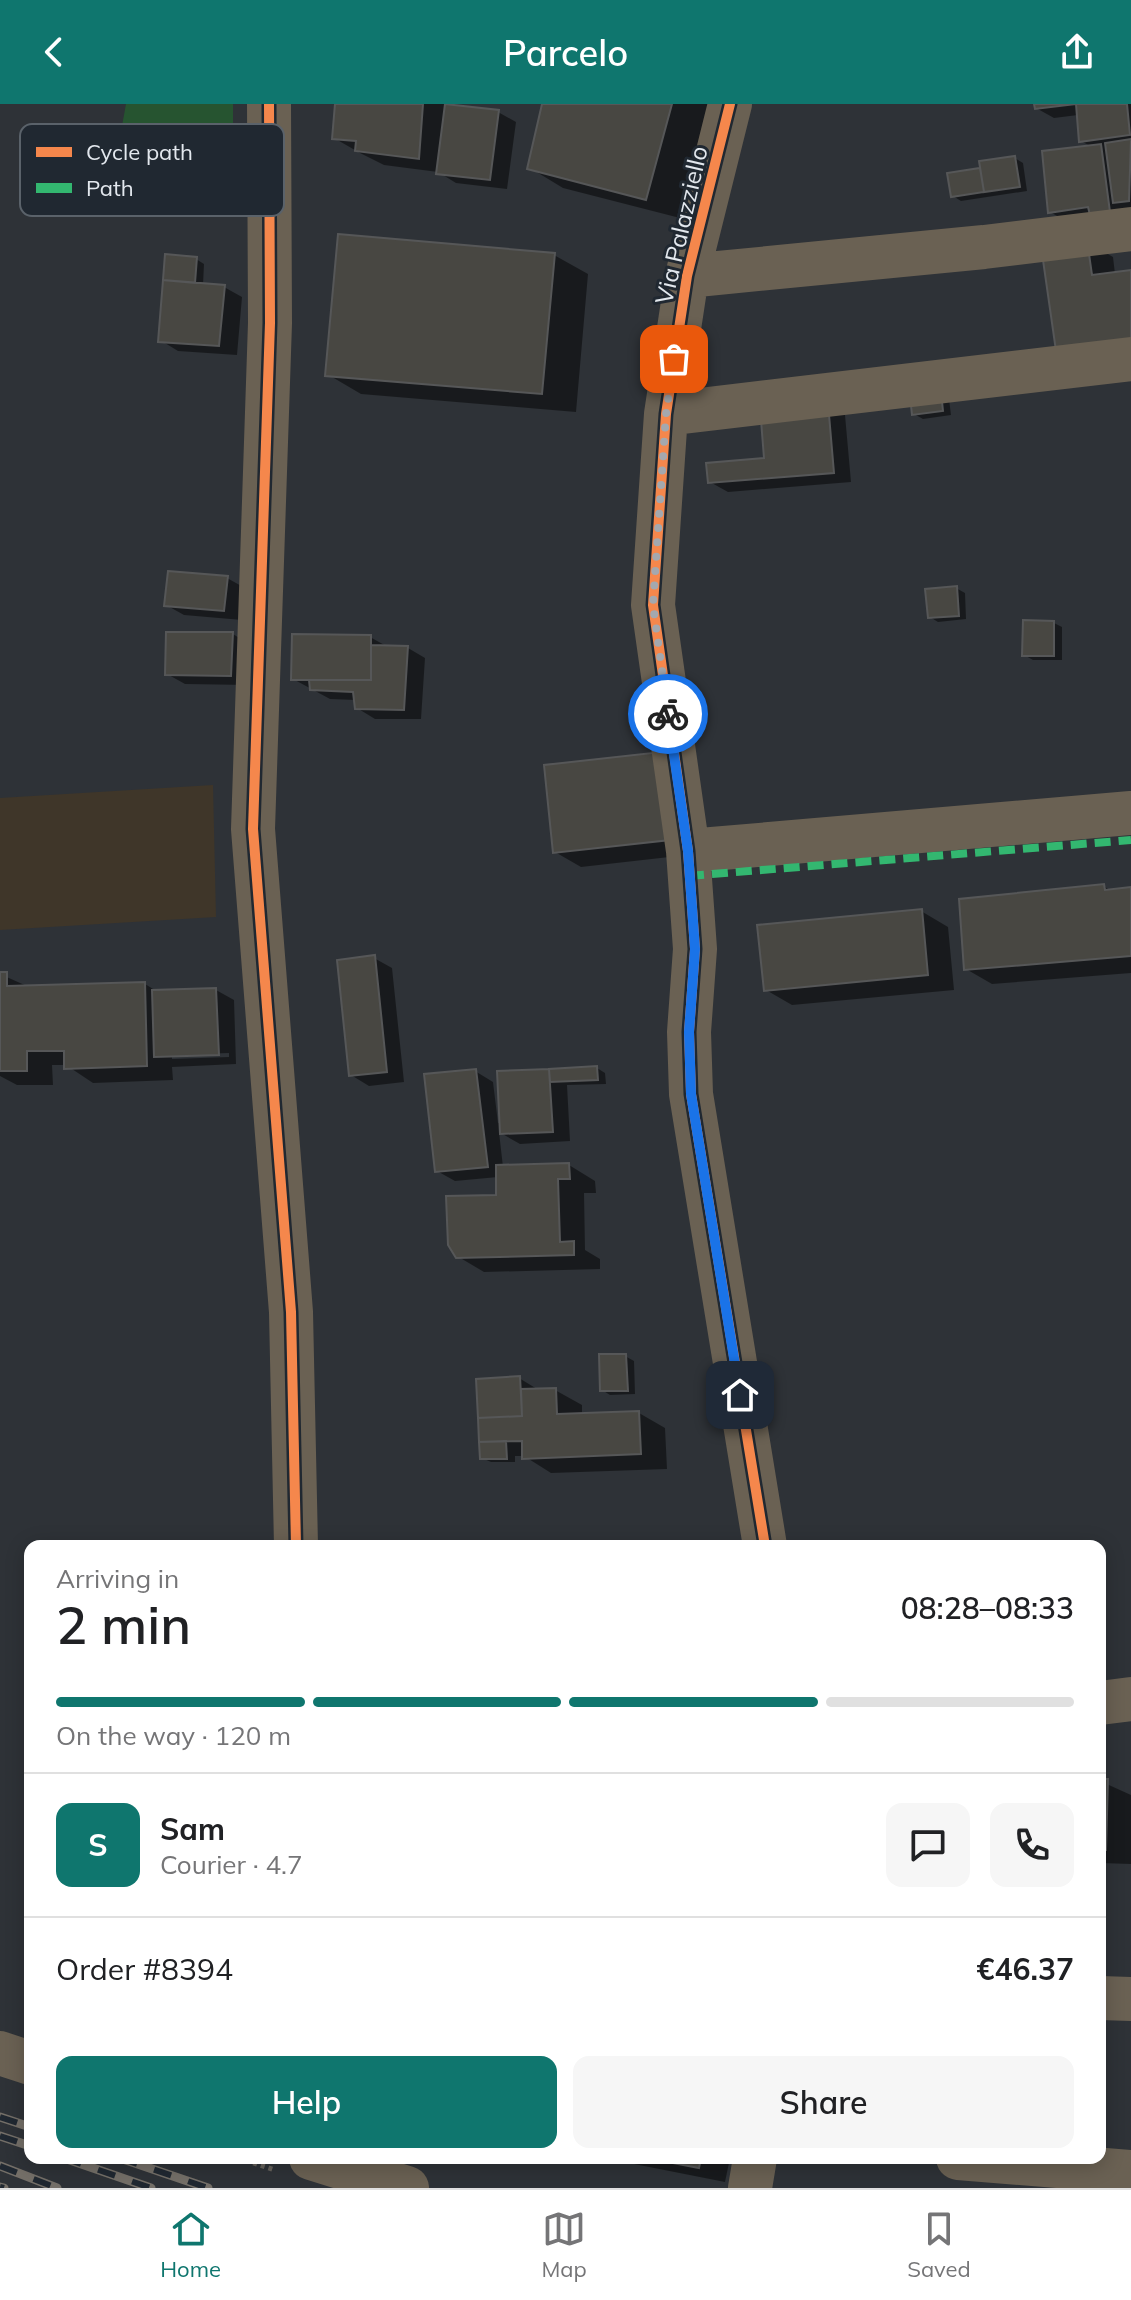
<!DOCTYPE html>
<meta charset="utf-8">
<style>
body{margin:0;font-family:Mulish,sans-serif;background:#f6f6f6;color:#202124;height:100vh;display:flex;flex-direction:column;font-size:30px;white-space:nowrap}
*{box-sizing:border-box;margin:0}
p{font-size:26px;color:#757577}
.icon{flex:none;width:44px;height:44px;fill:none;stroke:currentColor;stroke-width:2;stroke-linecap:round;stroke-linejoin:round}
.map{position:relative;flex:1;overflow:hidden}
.side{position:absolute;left:24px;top:1436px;width:1082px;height:624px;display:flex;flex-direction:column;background:#fff;border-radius:16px;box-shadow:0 4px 20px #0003}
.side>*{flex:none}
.pin{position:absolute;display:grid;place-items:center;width:68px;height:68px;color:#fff;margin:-34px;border-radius:16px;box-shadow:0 4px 12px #0006}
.courier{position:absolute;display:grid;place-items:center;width:80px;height:80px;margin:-40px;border:6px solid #1a73e8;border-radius:50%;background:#fff;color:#222;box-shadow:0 2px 10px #0007}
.summary em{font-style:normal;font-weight:600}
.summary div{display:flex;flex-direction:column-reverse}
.summary{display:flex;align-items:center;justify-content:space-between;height:136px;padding:0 32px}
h1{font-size:52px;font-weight:600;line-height:60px}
.bar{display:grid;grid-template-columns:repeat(4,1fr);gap:12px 8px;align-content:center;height:96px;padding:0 32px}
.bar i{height:10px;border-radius:6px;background:#e0e0e0}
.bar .on{background:#0f766e}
.bar p{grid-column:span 4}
.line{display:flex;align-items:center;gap:20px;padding:0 32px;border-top:2px solid #e0e0e0}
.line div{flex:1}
.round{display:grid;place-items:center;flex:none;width:84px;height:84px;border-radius:16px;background:#f6f6f6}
.button{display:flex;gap:16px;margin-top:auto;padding:16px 32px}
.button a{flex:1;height:92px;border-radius:16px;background:#0f766e;color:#fff;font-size:32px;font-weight:600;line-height:92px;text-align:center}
.button a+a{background:#f6f6f6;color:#202124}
header{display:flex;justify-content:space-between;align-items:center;height:104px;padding:0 32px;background:#0f766e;color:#fff;font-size:36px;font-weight:600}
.tab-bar{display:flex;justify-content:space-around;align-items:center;height:112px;border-top:2px solid #e0e0e0;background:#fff;font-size:22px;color:#757577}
.tab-bar a{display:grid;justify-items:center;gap:4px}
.tab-bar .on{color:#0f766e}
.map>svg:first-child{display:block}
.industrial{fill:#3f3629}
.green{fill:#265430}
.shadow{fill:#0007;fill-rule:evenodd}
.building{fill:#484742;stroke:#565758;stroke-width:2}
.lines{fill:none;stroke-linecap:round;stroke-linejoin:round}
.path{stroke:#66625c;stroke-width:5;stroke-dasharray:4 4;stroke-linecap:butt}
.street{stroke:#6a6153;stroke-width:44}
.rail-casing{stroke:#746f68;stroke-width:9}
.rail{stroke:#202831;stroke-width:6;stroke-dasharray:18;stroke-linecap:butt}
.quiet{stroke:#33b770;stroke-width:8;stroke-dasharray:16 8;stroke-linecap:butt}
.cycleway-casing{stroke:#202831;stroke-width:15}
.cycleway{stroke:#f5874c;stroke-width:10}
.done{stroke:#a4a8ae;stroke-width:8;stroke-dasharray:0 14.4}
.route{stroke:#1a73e8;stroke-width:10}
.labels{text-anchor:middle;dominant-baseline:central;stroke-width:6;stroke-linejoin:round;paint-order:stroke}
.street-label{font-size:24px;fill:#e3e8ee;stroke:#202831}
.key{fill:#202831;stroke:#5a626a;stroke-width:2}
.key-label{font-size:22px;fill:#e3e8ee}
</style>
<header><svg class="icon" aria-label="back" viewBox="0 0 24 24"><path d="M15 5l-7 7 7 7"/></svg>Parcelo<svg class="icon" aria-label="share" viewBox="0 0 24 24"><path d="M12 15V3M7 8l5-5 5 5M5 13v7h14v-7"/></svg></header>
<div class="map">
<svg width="1131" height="2084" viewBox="0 0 1131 2084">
<rect width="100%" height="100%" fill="#2e3237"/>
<path class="industrial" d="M213,681L216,813L0,826V694Z"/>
<path class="green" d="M126,0H233V45L122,22Z"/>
<path class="shadow" d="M337,0H451L498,8L516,18L507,85L456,79L438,68L384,61L360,49L334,34Z
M544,0H711L680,114L563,84L530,64Z
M1036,0H1131V108L1068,118L1050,108L1092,43L1081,37L1078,11L1054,14L1036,4Z
M1015,54L1023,59L1027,87L961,97L953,92L950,70L982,66Z
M1087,138L1113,153L1115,170L1131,168V255L1044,144Z
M554,151L588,170L576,308L361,290L327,270Z
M196,155L204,160L203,181L224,183L242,193L237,251L178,247L160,236Z
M949,295L951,311L923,315L914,310Z
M827,301L845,311L851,378L728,388L710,378L766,356Z
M227,474L245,484L242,516L184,511L166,501Z
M956,484L965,489L966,515L938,518L930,513Z
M1054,519L1062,523V556H1033L1024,551Z
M233,530L250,541L248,581L185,580L167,570Z
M370,533L388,543L408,544L425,554L421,615H375L357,604L356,596L330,595L293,575Z
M546,662L696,750L581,763L555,748Z
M1103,782L1112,787L1131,785V869L992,880L966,865Z
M921,807L948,823L954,886L792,901L766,886Z
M374,854L392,864L404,978L369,982L351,971Z
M0,870L29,883L145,880L158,888L216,886L234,896L236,960L172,963L173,976L93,979L66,961H52L53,981H17L0,972ZM229,949V953L172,955V951Z
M597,964L605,969L606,980L567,981L570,1037L520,1040L499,1028L503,1063L569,1061L595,1077L596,1089H584L585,1146L600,1155V1165L484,1168L457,1152L498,1093V1073L455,1077L437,1067L475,967L493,978L498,1019H501L499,969Z
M625,1252L634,1257L635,1290L610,1291L602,1286Z
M519,1274L537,1285L555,1286L582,1301V1311L639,1309L665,1324L667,1365L551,1369L524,1352H515V1358H491L482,1354Z
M1100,1677L1131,1691V1760L1100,1759Z
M620,2054H730L725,2078L629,2059Z"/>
<path class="building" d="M335,0H423L419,55L355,47L356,37L332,35Z
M445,0L499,6L490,76L436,70Z
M542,0H672L646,96L527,65Z
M1034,0H1076L1035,5Z
M1076,0H1127L1130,31L1079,38Z
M1131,35L1129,97L1113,99L1105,39Z
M1101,40L1110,108L1090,111L1088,103L1048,109L1042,47Z
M1015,52L1020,83L984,88L979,57Z
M980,64L984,88L951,93L947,69Z
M338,130L555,149L542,290L325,272Z
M1087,136L1092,171L1131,166V237L1056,247L1041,142Z
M165,150L197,153L195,179L163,176Z
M163,176L225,181L219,242L158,238Z
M941,288L943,307L912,311L910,292Z
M828,299L834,369L708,379L706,359L764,354L761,316Z
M168,467L228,472L224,507L164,502Z
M957,482L959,512L928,514L925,485Z
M1023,516L1054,517V552H1022Z
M166,528H233L231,572L165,571Z
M292,530L371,531V576H291Z
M371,541L408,542L404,606L355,605L353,588L310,586L309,576H371Z
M661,648L670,736L553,749L544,661Z
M1104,780L1105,786L1131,783V852L964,866L959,795Z
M922,805L928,871L764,887L757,821Z
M375,851L387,968L349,972L337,856Z
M0,868H7V882L145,878L147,962L64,965V947H27V967H0Z
M216,884L219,951L154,953L152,886Z
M597,962L598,976L550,978L549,965Z
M476,965L488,1063L435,1068L424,970Z
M549,965L553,1028L500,1030L497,967Z
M569,1059L570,1075H558L560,1138L574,1137V1151L456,1154L448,1141L446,1092L496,1091V1061Z
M599,1250H626L628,1287H600Z
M520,1272L522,1312L478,1314L476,1275Z
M556,1284L557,1310L639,1307L641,1350L522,1355V1337L479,1338L478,1314L522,1312L521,1285Z
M506,1337L507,1355H480L479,1338Z
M1100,1675H1108L1106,1746H1100Z
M647,2054H701L699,2064Z"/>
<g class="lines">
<path class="path" d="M238,2054L275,2066"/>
<path class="street" d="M269,0L270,219L253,725L291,1208L296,1442
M730,0L687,172L666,310L653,501L688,747L695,845L689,928L691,990L765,1442
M687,172L984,143L1131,125
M666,310L1131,255
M688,747L1131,709
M1100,1599L1131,1595
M1100,1894L1131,1895
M0,1949L30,1959
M311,2054L407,2084
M958,2054L1131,2068
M750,2084L755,2054"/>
<defs>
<path id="rail" d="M0,2013L30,2023
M0,2032L30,2042
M64,2054L151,2084
M120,2054L208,2084
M0,2062L57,2084
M0,2083L4,2084"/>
</defs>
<use href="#rail" class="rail-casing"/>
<use href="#rail" class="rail"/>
<path class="quiet" d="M688,772L1131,736"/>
<defs>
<path id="cycleway" d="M269,0L270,219L253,725L291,1208L296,1442
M730,0L687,172L666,310L653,501L688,747L695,845L689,928L691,990L765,1442"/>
</defs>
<use href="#cycleway" class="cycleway-casing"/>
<use href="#cycleway" class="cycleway"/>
</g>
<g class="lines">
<path class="done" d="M668,610L653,501L666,310L674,255"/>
<path class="route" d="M668,610L688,747L695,845L689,928L691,990L740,1291"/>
</g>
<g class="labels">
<g class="street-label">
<text transform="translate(681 121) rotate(-77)">Via Palazziello</text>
</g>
</g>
<rect x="20" y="20" width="264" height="92" rx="12" class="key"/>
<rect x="36" y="43" width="36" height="10" fill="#f5874c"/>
<rect x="36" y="79" width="36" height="10" fill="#33b770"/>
<g class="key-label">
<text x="86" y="56">Cycle path</text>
<text x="86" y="92">Path</text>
</g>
</svg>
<div class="pin" style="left:674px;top:255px;background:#ea580c"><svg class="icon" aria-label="bag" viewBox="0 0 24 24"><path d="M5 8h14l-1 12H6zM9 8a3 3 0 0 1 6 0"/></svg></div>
<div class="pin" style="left:740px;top:1291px;background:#1f2937"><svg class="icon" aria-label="home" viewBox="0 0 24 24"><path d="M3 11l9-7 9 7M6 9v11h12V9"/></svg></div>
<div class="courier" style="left:668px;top:610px"><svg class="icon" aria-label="bike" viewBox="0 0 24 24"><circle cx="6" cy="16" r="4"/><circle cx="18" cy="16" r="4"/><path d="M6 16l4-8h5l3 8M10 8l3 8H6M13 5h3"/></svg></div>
<section class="side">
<div class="summary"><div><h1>2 min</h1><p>Arriving in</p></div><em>08:28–08:33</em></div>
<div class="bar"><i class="on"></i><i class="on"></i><i class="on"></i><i></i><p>On the way · 120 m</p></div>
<div class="line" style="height:144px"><b class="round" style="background:#0f766e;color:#fff">S</b><div><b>Sam</b><p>Courier · 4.7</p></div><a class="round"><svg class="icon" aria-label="chat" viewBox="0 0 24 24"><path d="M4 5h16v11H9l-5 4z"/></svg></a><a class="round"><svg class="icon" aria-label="phone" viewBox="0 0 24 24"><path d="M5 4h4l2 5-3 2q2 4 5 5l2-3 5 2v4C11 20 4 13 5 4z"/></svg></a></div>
<div class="line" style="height:104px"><div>Order #8394</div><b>€46.37</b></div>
<div class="button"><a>Help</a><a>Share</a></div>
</section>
</div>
<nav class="tab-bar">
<a class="on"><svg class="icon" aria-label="home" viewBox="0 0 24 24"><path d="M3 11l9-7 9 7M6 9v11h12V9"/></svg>Home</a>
<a><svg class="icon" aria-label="map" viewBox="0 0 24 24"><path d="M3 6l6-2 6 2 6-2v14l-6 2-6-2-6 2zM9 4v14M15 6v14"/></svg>Map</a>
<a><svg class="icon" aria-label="saved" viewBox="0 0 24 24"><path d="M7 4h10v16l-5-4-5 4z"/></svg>Saved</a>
</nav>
